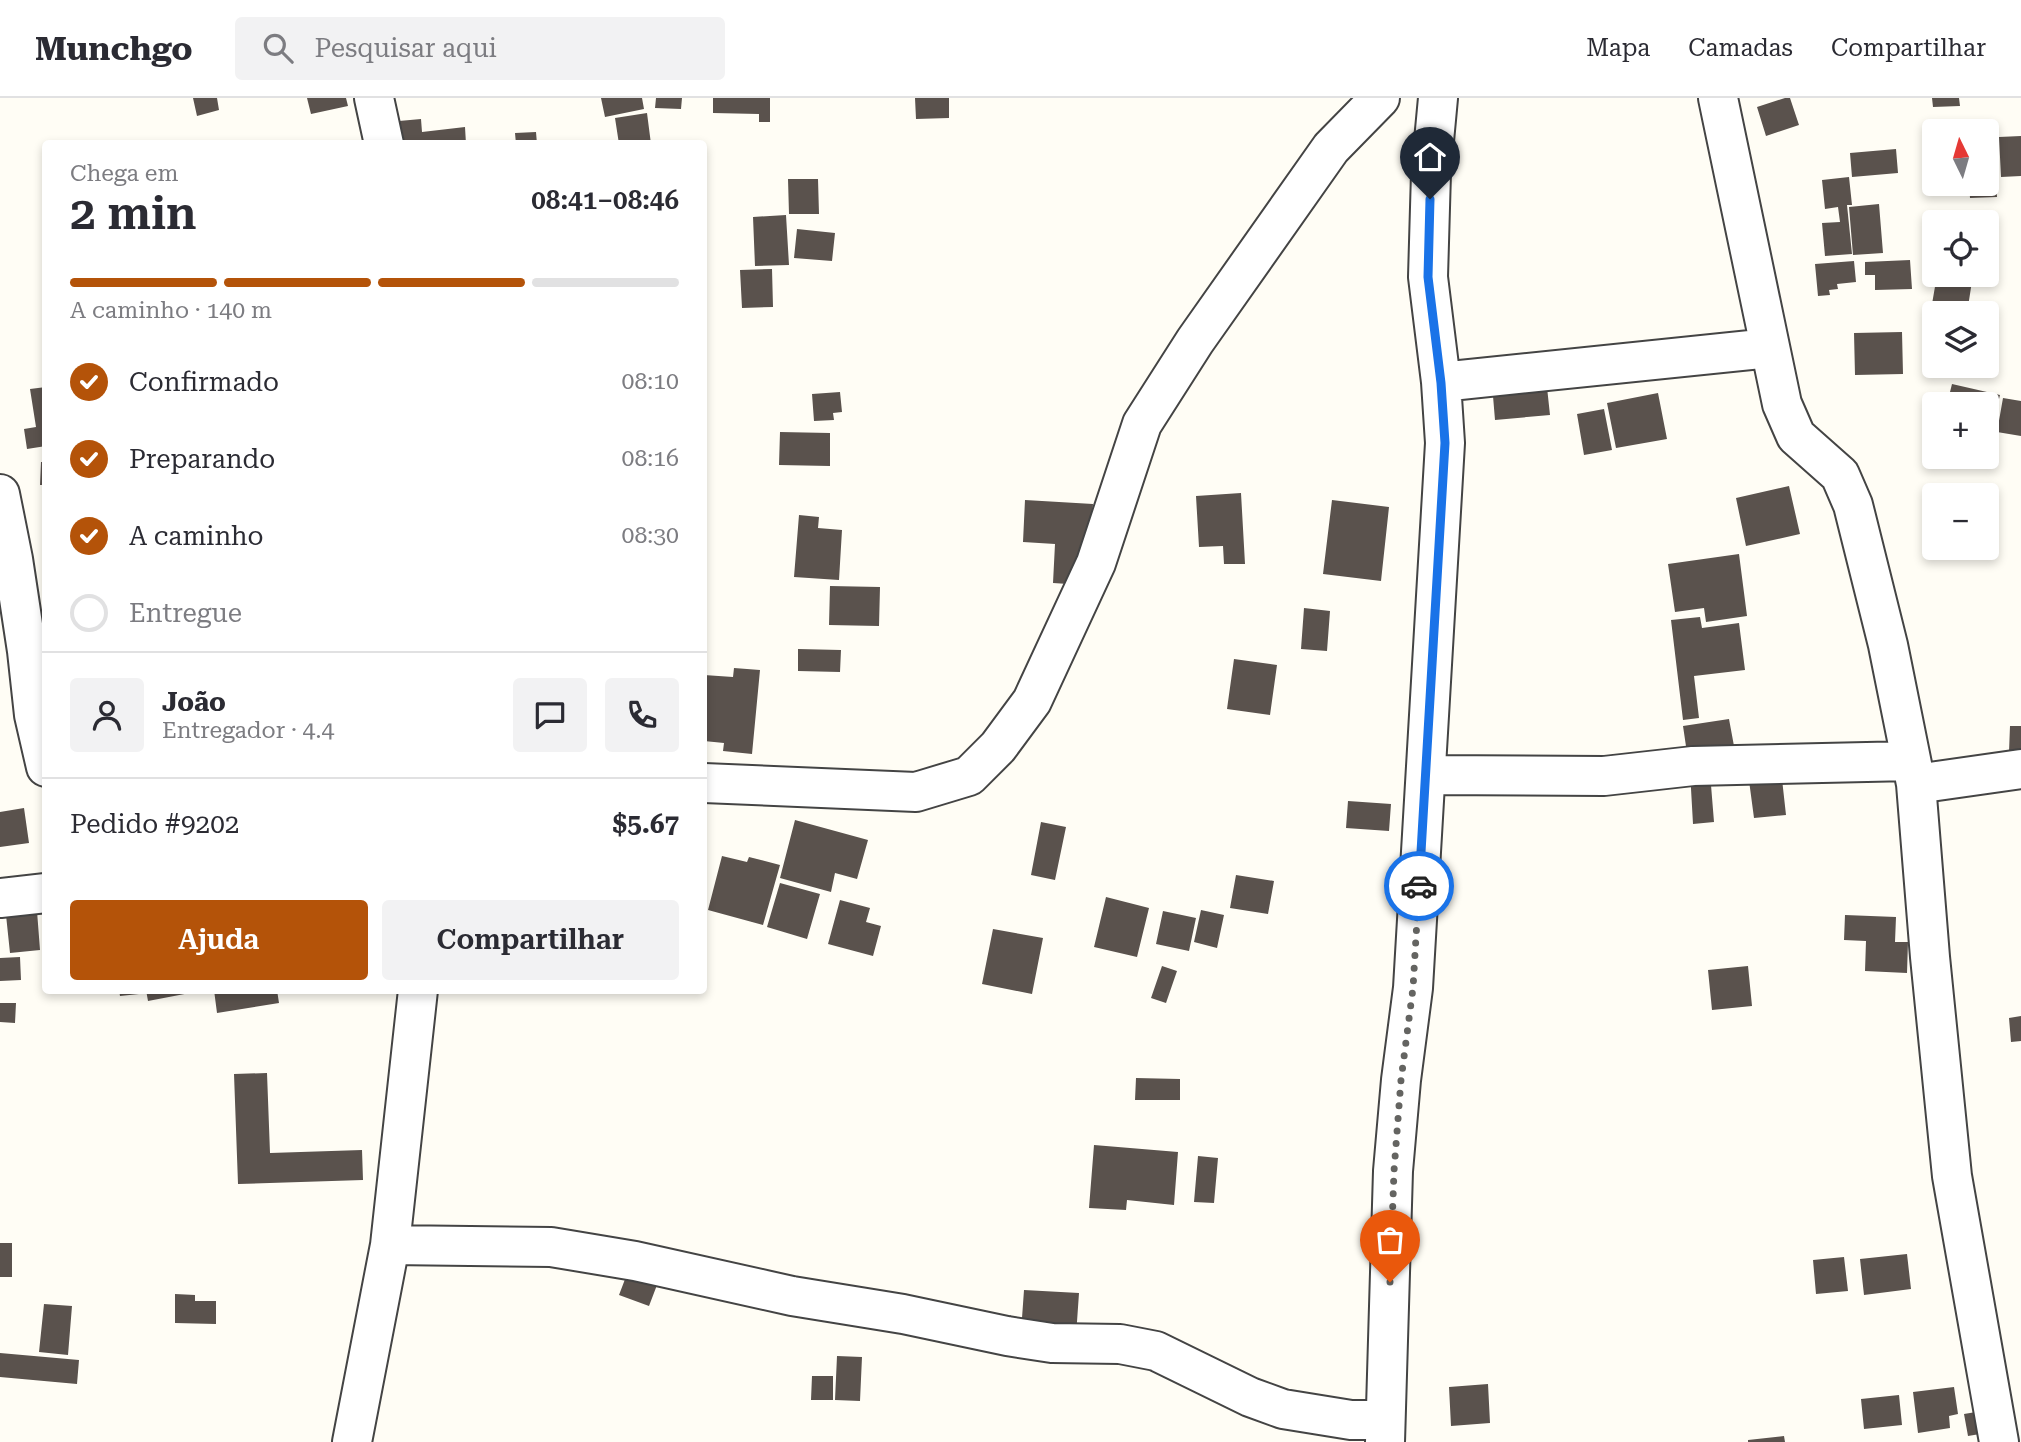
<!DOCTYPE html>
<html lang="pt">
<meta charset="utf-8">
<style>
body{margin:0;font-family:"Roboto Serif",serif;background:#f2f2f3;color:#2b2b33;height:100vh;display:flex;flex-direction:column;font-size:26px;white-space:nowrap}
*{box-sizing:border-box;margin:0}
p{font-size:23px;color:#7c7c81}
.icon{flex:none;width:38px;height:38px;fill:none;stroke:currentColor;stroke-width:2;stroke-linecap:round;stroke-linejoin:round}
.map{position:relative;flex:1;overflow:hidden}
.details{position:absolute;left:42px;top:42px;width:665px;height:854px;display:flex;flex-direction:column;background:#fff;border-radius:7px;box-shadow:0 4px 10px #0003}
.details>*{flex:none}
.needle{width:46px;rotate:355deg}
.tools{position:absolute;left:1922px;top:21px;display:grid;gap:14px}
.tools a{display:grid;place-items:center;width:77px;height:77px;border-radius:7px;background:#fff;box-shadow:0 4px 10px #0003;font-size:35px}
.pin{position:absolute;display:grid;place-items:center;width:60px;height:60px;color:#fff;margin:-72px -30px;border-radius:50% 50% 50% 0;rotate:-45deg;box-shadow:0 0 7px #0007}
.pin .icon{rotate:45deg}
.courier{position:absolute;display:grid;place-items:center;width:70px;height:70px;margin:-35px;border:5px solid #1a73e8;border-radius:50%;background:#fff;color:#222;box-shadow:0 2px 9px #0007}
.summary em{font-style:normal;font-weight:600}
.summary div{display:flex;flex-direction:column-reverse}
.summary{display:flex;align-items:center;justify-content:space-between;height:119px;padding:0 28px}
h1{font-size:46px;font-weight:600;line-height:52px}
.bar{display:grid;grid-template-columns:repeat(4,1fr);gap:10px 7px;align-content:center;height:84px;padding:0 28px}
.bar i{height:9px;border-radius:5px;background:#e1e1e2}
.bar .on{background:#b45309}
.bar p{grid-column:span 4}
.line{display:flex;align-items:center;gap:18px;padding:0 28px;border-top:2px solid #e1e1e2}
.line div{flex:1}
.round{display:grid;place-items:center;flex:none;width:74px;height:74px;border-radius:7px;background:#f2f2f3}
ol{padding:0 28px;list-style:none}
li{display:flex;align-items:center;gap:21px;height:77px}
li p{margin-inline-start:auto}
li .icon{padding:7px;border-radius:50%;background:#b45309;color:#fff;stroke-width:4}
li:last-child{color:#7c7c81}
li i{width:38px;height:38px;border:4px solid #e1e1e2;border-radius:50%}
.primary-button{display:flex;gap:14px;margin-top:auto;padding:14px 28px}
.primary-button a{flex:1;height:80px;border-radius:7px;background:#b45309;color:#fff;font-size:28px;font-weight:600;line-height:80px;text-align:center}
.primary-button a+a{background:#f2f2f3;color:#2b2b33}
header{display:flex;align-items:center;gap:42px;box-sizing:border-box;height:98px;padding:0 35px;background:#fff;border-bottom:2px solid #e1e1e2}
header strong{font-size:33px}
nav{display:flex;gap:38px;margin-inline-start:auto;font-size:24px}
.search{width:490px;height:63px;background:#f2f2f3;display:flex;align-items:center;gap:18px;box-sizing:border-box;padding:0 24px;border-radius:7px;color:#7c7c81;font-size:26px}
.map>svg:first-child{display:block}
.building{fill:#5a524d}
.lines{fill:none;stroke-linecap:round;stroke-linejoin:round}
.street-casing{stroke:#444;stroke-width:42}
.street{stroke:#fff;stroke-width:38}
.done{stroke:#646461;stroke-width:7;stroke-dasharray:0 12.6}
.route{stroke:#1a73e8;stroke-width:9}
</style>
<header>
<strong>Munchgo</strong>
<div class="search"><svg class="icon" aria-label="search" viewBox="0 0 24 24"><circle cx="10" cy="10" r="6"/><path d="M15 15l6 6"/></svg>Pesquisar aqui</div>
<nav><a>Mapa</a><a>Camadas</a><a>Compartilhar</a></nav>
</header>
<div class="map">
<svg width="2021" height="1344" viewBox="0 0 2021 1344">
<rect width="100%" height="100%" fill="#fffdf5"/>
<path class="building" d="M193,0H217L219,12L197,18Z
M307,0H346L348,8L311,16Z
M601,0H642L644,11L605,19Z
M656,0H682L681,11L655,10Z
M713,0H770V24H759V16L713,15Z
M915,0H949V20L916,21Z
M1785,0H1790L1799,27L1766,38L1757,9Z
M1932,0H1959L1960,8L1933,9Z
M647,15L651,46H619L615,20Z
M421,21L422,34L465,29L466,46H401L399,23Z
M536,34L537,46H516L515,35Z
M2021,38V78L2001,79L1999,39Z
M1994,47L1997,99L1970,100L1969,86H1986V48Z
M1896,51L1898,75L1852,79L1850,55Z
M1849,79L1852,107H1847L1852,156L1825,158L1822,125L1840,124L1838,109L1825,111L1822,82Z
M788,81H818L819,116H789Z
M1879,106L1883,155L1853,157L1849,109Z
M786,117L789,167L755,168L753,119Z
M797,131L835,135L832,163L794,160Z
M1910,162L1912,191L1875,192V177H1865V164Z
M1854,163L1856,184L1837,186L1838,191L1829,192L1830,197L1818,198L1815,166Z
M772,171L773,209L742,210L740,172Z
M1937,177H1973L1967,215H1945L1946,209L1932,206Z
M1902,234L1903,276L1855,277L1854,235Z
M1546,280L1550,317L1495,322L1492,286Z
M1952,286L2000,297L1994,321L1986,319V306H1947Z
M46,289V348L27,351L24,331L36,329L30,291Z
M840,294L842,314L833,315L834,322L814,323L812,296Z
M1658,295L1667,341L1616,350L1607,305Z
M2003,300L2021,303V338L1997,334Z
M1604,311L1612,352L1584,357L1577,316Z
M780,334L830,335V368L779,367Z
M41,364H46V387H40Z
M1789,388L1800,436L1746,448L1736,400Z
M1241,395L1245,466H1224L1223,448L1199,449L1196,398Z
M1025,402L1093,406L1091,436H1085L1083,487L1053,485L1055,446L1023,444Z
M1332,402L1389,409L1381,483L1323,476Z
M799,417L819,419L818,430L842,432L839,482L794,479Z
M1739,456L1747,518L1706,524L1704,510L1675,514L1668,466Z
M830,488L880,489L879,528L829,527Z
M1304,510L1330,513L1327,553L1301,551Z
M1700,519L1702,530L1739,525L1745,572L1694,578L1699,620L1683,622L1671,522Z
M798,551L841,552L840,574L798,573Z
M1234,561L1277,567L1270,617L1227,611Z
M734,570L760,572L752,656L723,653L724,645L704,643V577L733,579Z
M1729,621L1734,648L1687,655L1683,628Z
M2010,628H2021V654H2009Z
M1781,672L1786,717L1754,720L1748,675Z
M1690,673L1739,685L1711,687L1714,724L1693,726Z
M1348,703L1391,706L1389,733L1346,730Z
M24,710L29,745L0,749V714Z
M795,722L868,742L857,781L835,775L831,794L780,780Z
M1041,724L1066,729L1055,782L1031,777Z
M722,758L747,764L749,759L780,767L763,827L708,812Z
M1236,777L1274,783L1268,816L1230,810Z
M780,785L820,796L807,841L767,829Z
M1106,799L1149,810L1137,859L1094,849Z
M840,802L870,810L866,824L881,828L873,858L828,846Z
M1201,812L1224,817L1217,850L1194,844Z
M37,813L40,852L10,855L6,817Z
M1163,813L1196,820L1189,853L1156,846Z
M1845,817L1896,819L1895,844H1908L1907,875L1865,873L1866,843L1844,842Z
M993,831L1043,840L1032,896L982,886Z
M20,859L21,882L0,883V860Z
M1162,868L1177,873L1166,905L1151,900Z
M1748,868L1752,908L1712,912L1708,872Z
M119,892H139V896L120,898Z
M146,892H195V894L148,903Z
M214,892H277L279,905L217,915Z
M0,905H16L15,925L0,924Z
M2021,918V943L2011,944L2009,920Z
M267,975L270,1055L362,1052L363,1082L238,1086L234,976Z
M1136,980L1180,981V1002H1135Z
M1094,1047L1178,1054L1174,1107L1127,1102L1126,1112L1089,1110Z
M1198,1058L1218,1060L1214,1105L1194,1104Z
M0,1145H12V1179H0Z
M1907,1156L1911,1191L1864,1197L1860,1161Z
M1844,1159L1848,1193L1816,1196L1813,1162Z
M627,1176L657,1187L649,1208L619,1197Z
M1024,1192L1079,1195L1076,1238L1021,1234Z
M175,1196L195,1197V1203H216V1226L175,1225Z
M44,1206L72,1208L68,1257L39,1254Z
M0,1255L79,1262L77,1286L0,1279Z
M837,1258L862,1259L860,1303L835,1302Z
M812,1278H833V1302H811Z
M1488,1286L1490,1325L1451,1328L1449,1289Z
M1954,1289L1958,1316L1949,1318L1950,1330L1918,1335L1913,1294Z
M1899,1297L1902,1327L1864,1331L1861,1301Z
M1982,1313L1986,1335L1968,1338L1964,1316Z
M1784,1338L1785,1344H1748V1342Z"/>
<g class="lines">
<defs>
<path id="street" d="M374,0L384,46
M1718,0L1782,306L1796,338L1840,377L1853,407L1888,547L1916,686L1930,859L1952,1078L1999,1344
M1441,284L1770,250
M0,396L13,461L27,553L34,617L46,669
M1427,677L1604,678L1693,668L1911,663
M704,685L916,694L969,678L998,649L1032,603L1096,465L1142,326L1195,243L1331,50L1380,0
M1916,686L2021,671
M0,800L46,795
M390,1147L551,1149L635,1163L792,1198L903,1216L1007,1238L1052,1245L1120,1246L1156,1253L1250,1299L1283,1311L1351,1322H1385
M352,1344L390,1147L418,892
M1385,1344L1393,1073L1401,982L1413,890L1445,345L1441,284L1428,179L1431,75L1438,0"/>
</defs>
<use href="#street" class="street-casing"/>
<use href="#street" class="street"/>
</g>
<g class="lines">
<path class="done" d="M1390,1184L1394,1073L1401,982L1413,890L1419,788"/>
<path class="route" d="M1419,788L1445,345L1441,285L1428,179L1430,101"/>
</g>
</svg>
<div class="tools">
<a><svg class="needle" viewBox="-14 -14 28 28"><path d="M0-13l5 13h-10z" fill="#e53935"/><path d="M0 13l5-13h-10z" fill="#7c7c81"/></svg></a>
<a><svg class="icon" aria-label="locate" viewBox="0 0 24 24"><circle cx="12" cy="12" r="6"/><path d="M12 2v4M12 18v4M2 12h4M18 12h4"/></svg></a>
<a><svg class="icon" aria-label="layers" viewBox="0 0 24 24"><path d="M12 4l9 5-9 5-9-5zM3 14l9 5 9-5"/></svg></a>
<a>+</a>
<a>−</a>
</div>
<div class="pin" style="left:1390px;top:1184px;background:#ea580c"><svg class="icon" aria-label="bag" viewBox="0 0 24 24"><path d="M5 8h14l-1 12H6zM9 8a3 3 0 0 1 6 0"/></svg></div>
<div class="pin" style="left:1430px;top:101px;background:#1f2937"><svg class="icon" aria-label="home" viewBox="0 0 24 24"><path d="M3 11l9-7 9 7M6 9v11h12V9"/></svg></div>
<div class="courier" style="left:1419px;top:788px"><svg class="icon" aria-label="car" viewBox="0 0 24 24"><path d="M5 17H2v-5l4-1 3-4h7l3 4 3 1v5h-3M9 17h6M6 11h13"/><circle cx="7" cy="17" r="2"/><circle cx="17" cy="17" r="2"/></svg></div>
<section class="details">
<div class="summary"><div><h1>2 min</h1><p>Chega em</p></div><em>08:41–08:46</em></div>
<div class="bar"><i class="on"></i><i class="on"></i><i class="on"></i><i></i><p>A caminho · 140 m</p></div>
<ol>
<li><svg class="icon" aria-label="check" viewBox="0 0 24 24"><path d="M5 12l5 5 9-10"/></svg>Confirmado<p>08:10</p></li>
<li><svg class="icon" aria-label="check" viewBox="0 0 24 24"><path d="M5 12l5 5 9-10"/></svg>Preparando<p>08:16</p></li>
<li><svg class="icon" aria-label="check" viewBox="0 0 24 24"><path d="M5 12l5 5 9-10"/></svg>A caminho<p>08:30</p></li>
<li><i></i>Entregue</li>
</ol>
<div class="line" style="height:126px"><a class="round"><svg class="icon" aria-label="person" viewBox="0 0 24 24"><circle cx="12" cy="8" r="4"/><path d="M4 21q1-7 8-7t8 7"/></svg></a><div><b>João</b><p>Entregador · 4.4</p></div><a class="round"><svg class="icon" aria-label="chat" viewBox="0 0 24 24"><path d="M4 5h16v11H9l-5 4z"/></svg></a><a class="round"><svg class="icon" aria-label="phone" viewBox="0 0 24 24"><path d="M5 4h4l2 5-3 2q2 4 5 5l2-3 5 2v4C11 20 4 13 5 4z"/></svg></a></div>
<div class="line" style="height:91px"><div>Pedido #9202</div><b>$5.67</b></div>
<div class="primary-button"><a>Ajuda</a><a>Compartilhar</a></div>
</section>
</div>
